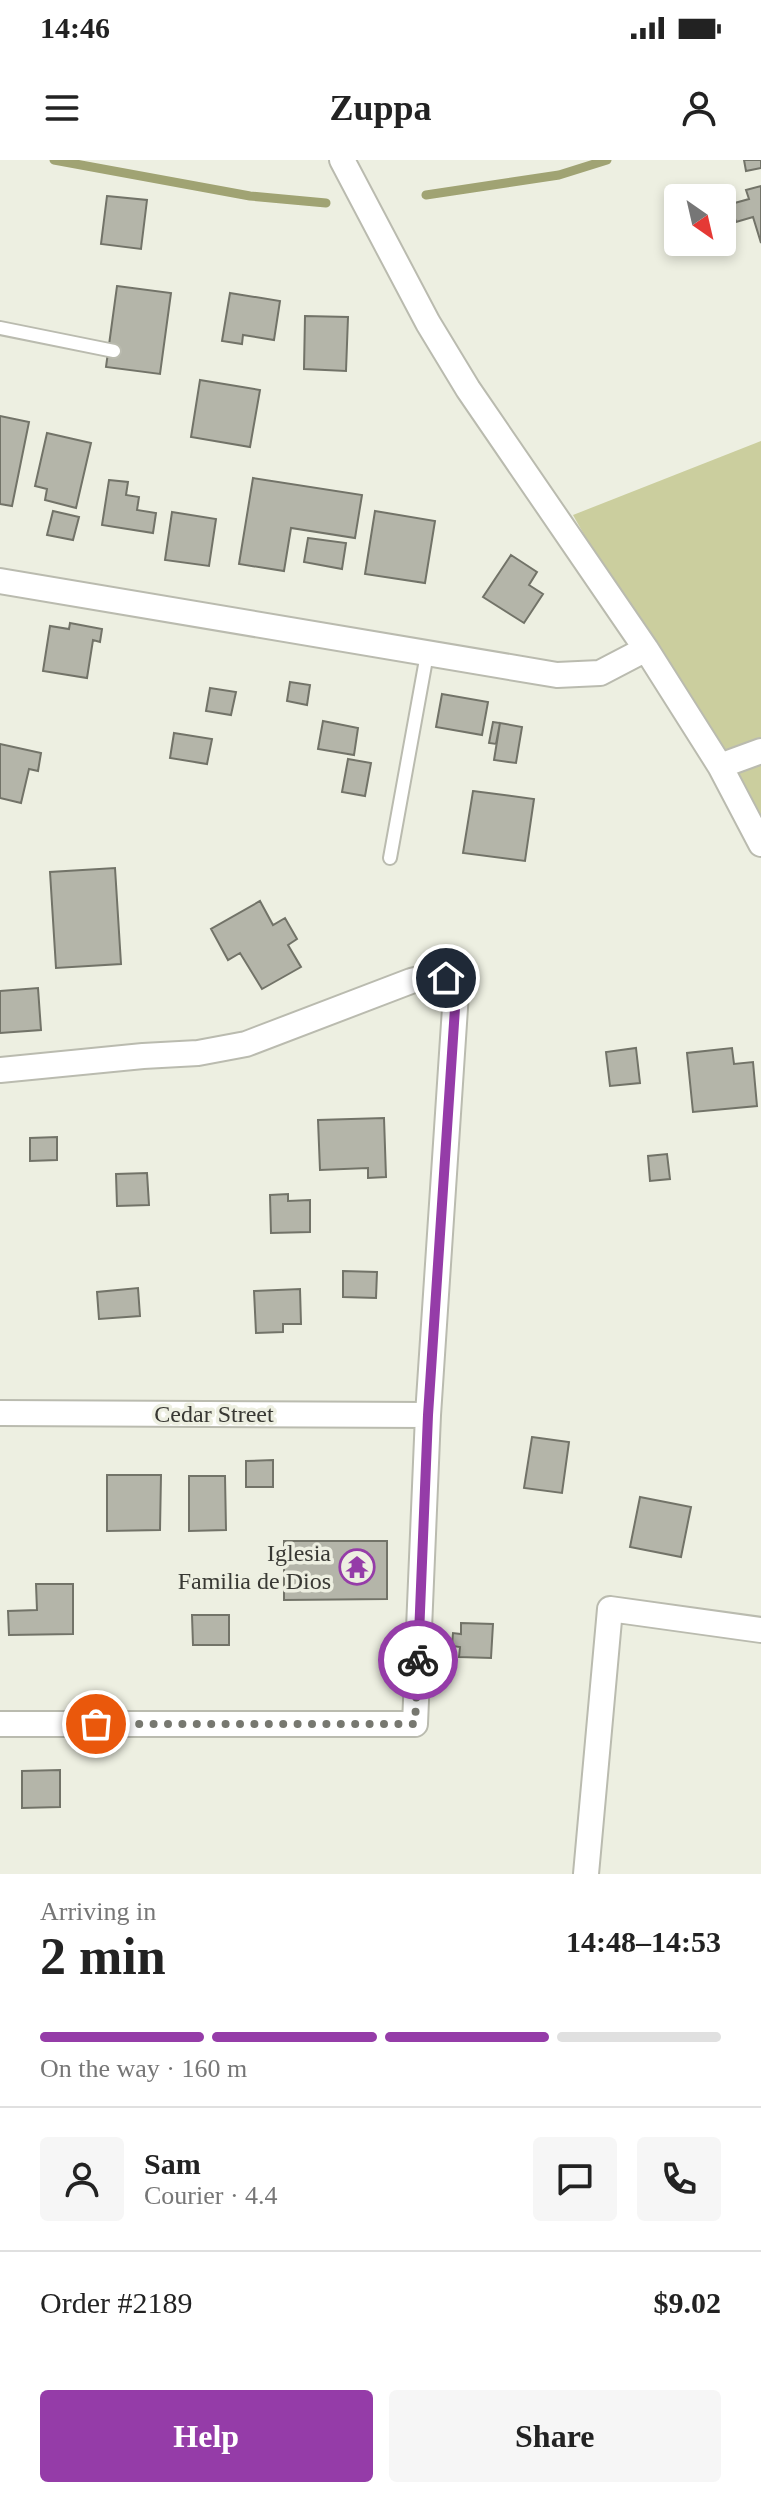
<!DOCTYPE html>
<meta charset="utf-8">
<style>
body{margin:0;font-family:Georgia,serif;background:#f6f6f6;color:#222;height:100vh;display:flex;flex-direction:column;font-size:30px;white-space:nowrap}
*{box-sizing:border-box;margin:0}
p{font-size:26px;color:#767676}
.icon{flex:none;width:44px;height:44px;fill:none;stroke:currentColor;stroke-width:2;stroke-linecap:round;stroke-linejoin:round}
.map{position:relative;height:1714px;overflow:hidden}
.panel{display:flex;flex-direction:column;background:#fff;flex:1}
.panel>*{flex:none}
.needle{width:52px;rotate:146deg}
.controls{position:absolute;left:664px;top:24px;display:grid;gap:16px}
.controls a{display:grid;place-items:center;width:72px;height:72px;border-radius:8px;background:#fff;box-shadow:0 4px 12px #0003;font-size:40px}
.pin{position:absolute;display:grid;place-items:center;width:68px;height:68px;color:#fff;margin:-34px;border:4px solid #fff;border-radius:50%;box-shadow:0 2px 8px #0007}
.courier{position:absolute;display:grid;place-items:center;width:80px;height:80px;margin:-40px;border:6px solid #953ca8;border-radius:50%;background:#fff;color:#222;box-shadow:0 2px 10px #0007}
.overview em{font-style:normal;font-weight:700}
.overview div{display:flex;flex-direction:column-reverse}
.overview{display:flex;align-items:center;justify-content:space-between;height:136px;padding:0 40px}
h1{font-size:52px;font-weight:700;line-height:60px}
.bar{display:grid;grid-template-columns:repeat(4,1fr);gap:12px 8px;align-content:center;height:96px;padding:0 40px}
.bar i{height:10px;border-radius:6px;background:#e0e0e0}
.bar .selected{background:#953ca8}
.bar p{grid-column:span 4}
.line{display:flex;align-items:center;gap:20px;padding:0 40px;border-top:2px solid #e0e0e0}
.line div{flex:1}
.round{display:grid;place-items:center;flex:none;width:84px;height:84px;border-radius:8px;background:#f6f6f6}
.cta{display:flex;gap:16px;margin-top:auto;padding:16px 40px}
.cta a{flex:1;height:92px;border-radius:8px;background:#953ca8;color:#fff;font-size:32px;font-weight:700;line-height:92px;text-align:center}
.cta a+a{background:#f6f6f6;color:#222}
.status{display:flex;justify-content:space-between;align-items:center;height:56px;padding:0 40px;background:#fff;direction:ltr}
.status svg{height:22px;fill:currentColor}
header{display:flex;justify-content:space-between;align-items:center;height:104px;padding:0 40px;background:#fff;font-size:36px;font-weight:700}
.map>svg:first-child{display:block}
.green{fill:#cbce9e}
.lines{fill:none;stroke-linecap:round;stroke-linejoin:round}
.stream{stroke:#a0a373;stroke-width:9}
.building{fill:#b4b5a9;stroke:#727368;stroke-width:2}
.lane-casing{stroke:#babbaf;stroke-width:16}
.street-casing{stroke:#babbaf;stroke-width:28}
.lane{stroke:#fff;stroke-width:12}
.street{stroke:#fff;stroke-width:24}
.done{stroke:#777870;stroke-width:8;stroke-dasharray:0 14.4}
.route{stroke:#953ca8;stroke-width:10}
.labels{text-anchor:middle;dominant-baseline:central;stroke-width:7;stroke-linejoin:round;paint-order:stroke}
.street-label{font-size:24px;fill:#383833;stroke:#edefe1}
.poi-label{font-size:24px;fill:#383833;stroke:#edefe1;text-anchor:end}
</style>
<div class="status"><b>14:46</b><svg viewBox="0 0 49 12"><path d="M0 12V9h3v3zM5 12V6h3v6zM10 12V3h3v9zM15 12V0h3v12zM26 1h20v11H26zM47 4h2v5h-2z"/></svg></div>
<header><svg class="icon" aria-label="menu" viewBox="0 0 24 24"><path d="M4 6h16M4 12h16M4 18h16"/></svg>Zuppa<svg class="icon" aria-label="person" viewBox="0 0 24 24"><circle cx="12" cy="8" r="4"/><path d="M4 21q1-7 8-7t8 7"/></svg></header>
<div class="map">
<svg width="761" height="1714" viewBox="0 0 761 1714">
<rect width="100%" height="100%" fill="#edefe1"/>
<path class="green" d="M761,281V690L573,355Z"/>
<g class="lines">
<path class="stream" d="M54,0L250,36L326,43
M426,35L559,15L607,0"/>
</g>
<path class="building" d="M744,0H761V8L746,11Z
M761,26V83L753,57L736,62L731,44L749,39L746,30Z
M107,36L147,40L141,89L101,84Z
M117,126L171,133L160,214L106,207Z
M230,133L280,141L274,180L243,175L242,184L222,181Z
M305,156L348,157L346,211L304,209Z
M200,220L260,230L250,287L191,277Z
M0,256L29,262L12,346L0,344Z
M47,273L91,283L76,348L45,340L47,329L35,326Z
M253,318L362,335L355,378L291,368L284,411L239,404Z
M109,320L128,322L126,335L139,337L137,350L156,353L153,373L102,365Z
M53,351L79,357L73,380L47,375Z
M375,351L435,361L425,423L365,414Z
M172,352L216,359L209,406L165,400Z
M308,378L346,383L342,409L304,402Z
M511,395L537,412L529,425L543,434L524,463L483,437Z
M70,463L102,469L100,482L93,480L87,518L43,511L50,466L69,469Z
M290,522L310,525L307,545L287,541Z
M210,528L236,532L231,555L206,551Z
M442,534L488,542L482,575L436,567Z
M323,561L358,568L354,595L318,589Z
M493,562L500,563L496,584L489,583Z
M500,563L522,567L516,603L494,600Z
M174,573L212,579L207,604L170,598Z
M0,584L41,593L38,611L29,609L21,643L0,638Z
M348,599L371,603L365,636L342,632Z
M473,631L534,639L525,701L463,693Z
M115,708L121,804L56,808L50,712Z
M260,741L273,765L285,758L297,779L288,785L301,807L262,829L240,793L228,800L211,769Z
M38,828L41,870L0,873V831Z
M636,888L640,923L610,926L606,892Z
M732,888L734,904L753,902L757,946L693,952L687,893Z
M384,958L386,1017L368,1018V1008L320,1010L318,960Z
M57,977V1000L30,1001V978Z
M667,994L670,1019L650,1021L648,996Z
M147,1013L149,1045L117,1046L116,1014Z
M288,1034V1041L310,1040V1072L271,1073L270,1035Z
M343,1111L377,1112L376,1138L343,1137Z
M138,1128L140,1156L99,1159L97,1132Z
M300,1129L301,1164H283V1172L256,1173L254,1131Z
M532,1277L569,1282L562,1333L524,1328Z
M273,1300V1327H246V1301Z
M107,1315H161L160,1370L107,1371Z
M189,1316H225L226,1370L189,1371Z
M640,1337L691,1347L681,1397L630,1387Z
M284,1381H387V1439L284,1440Z
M36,1424H73V1474L9,1475L8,1451L37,1450Z
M192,1455H229V1485H193Z
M461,1463L493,1464L491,1498L459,1497L460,1487L452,1486L453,1473L461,1474Z
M60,1610V1647L22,1648V1611Z"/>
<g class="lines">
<defs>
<path id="lane" d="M0,168L114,191
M390,698L427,494"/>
<path id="street" d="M342,0L428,163L468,229L646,489L720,606L761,684
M0,421L557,515L600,513L646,489
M720,606L761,591
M0,910L143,896L198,893L246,884L411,821C430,816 449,809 456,833L428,1255L415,1564H0
M0,1253L428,1255
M586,1714L610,1449L761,1470"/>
</defs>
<use href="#lane" class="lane-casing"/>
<use href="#street" class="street-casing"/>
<use href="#lane" class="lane"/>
<use href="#street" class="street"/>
</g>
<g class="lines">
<path class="done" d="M96,1564H415L418,1500"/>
<path class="route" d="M418,1500L428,1255L456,833L453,825L446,818"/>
</g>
<defs>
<symbol id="temple-ring" viewBox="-11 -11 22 22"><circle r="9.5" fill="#edefe1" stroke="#953ca8" stroke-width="1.5"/><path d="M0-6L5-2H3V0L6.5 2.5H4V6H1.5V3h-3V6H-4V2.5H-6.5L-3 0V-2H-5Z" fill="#953ca8"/></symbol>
</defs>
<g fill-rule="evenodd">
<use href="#temple-ring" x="337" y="1387" width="40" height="40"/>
</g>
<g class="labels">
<g class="street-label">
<text x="214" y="1254">Cedar Street</text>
</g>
<g class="poi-label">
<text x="331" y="1393">Iglesia<tspan x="331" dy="28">Familia de Dios</tspan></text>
</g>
</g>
</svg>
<div class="controls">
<a><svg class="needle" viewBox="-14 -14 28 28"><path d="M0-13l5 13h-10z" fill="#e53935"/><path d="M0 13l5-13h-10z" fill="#767676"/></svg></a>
</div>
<div class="pin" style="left:96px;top:1564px;background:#ea580c"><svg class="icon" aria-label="bag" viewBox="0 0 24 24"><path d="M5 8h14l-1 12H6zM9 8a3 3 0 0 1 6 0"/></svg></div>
<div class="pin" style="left:446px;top:818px;background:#1f2937"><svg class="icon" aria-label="home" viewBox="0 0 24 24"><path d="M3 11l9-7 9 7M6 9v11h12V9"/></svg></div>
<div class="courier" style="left:418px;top:1500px"><svg class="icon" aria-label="bike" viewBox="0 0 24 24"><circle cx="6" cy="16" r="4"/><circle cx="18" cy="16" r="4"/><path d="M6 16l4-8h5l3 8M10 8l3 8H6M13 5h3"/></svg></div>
</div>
<section class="panel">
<div class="overview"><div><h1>2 min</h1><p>Arriving in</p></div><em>14:48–14:53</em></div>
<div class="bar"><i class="selected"></i><i class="selected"></i><i class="selected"></i><i></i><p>On the way · 160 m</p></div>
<div class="line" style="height:144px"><a class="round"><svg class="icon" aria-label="person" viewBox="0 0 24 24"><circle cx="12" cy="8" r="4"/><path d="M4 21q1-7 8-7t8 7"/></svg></a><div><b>Sam</b><p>Courier · 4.4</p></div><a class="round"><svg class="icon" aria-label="chat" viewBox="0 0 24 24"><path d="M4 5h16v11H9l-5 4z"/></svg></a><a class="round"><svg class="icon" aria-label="phone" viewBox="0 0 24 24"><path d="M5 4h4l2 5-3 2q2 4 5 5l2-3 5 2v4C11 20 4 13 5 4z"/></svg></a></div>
<div class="line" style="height:104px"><div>Order #2189</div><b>$9.02</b></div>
<div class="cta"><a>Help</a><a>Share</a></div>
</section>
